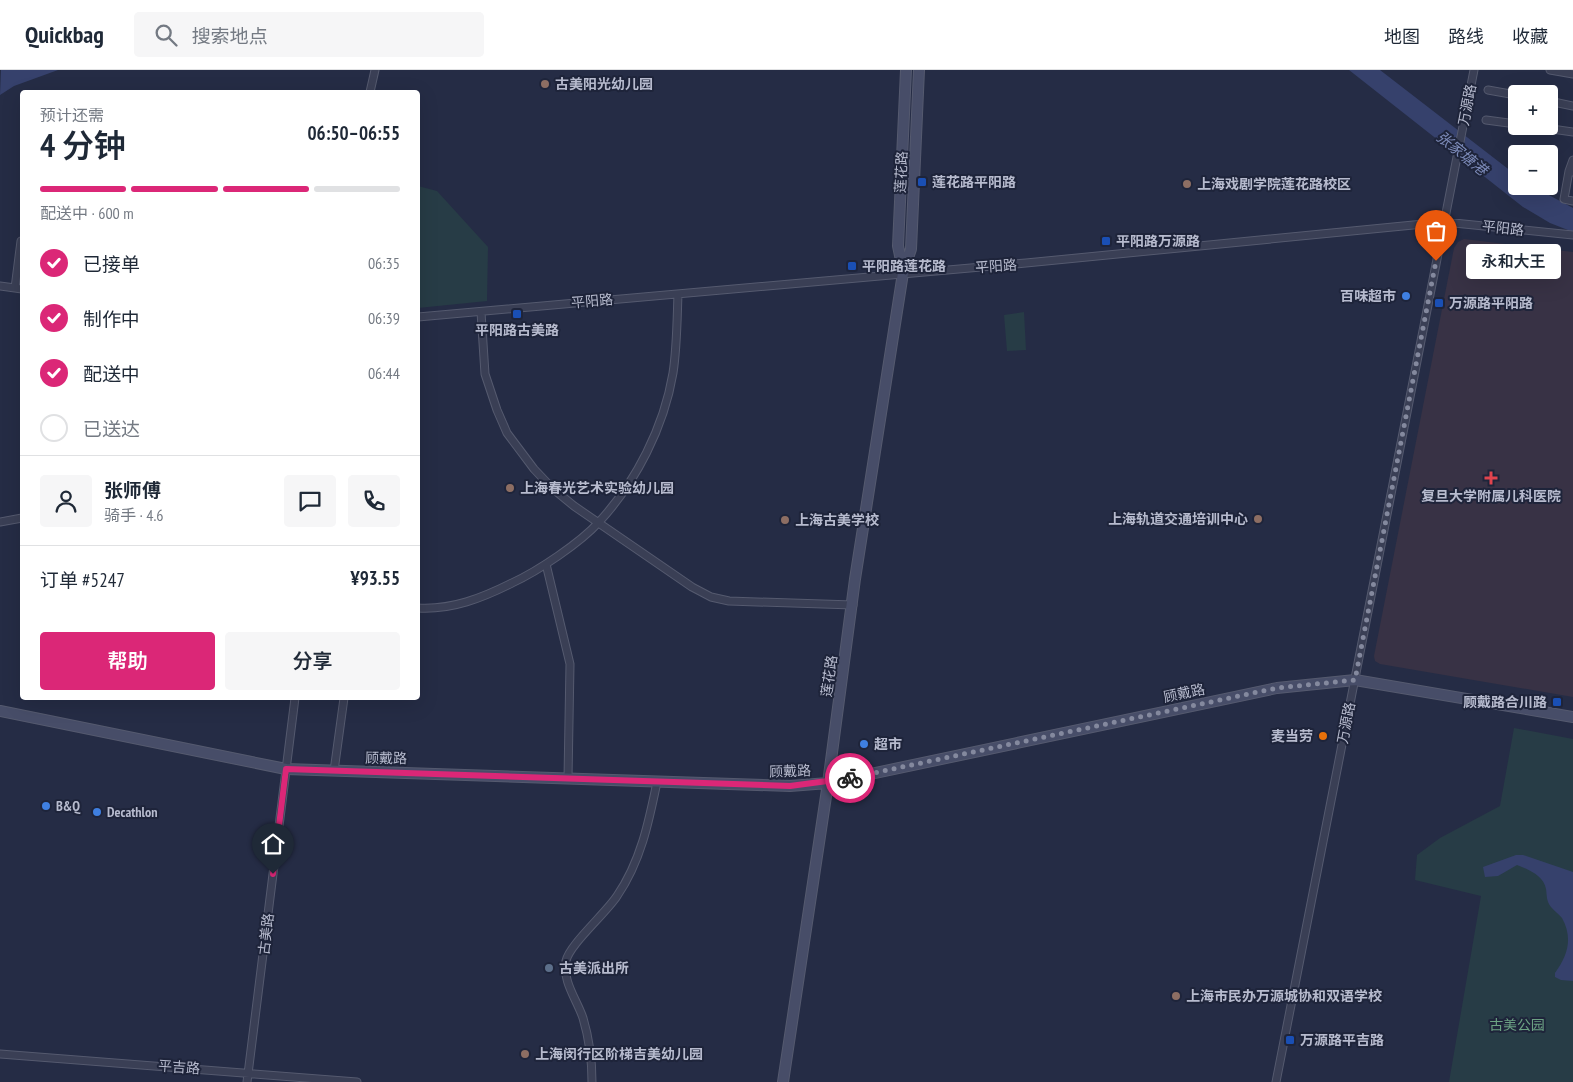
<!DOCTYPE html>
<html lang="zh">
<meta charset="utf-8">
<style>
body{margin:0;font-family:"PT Sans Narrow","Noto Sans SC",sans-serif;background:#f6f6f7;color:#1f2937;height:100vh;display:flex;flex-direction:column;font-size:19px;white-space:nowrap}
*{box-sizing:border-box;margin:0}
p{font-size:16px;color:#747a83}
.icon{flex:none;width:28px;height:28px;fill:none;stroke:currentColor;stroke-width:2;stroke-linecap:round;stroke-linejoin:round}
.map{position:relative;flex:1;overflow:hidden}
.sheet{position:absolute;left:20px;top:20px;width:400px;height:610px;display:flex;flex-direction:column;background:#fff;border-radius:5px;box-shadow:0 5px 20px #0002}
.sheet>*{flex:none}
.buttons{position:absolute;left:1508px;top:15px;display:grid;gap:10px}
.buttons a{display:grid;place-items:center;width:50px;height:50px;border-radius:5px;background:#fff;box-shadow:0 5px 20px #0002;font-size:25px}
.pin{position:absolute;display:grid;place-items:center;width:42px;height:42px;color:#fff;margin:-51px -21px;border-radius:50% 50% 50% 0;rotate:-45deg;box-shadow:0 0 5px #0007}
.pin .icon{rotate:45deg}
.courier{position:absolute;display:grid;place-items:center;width:50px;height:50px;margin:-25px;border:4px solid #db2777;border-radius:50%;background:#fff;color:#222;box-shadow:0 1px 6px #0007}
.bubble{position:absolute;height:35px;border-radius:5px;background:#fff;box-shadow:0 5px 20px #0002;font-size:16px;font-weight:600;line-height:35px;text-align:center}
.headline em{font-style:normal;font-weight:600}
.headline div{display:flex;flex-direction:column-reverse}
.headline{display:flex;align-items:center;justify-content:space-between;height:85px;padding:0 20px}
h1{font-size:32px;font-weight:600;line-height:38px}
.bar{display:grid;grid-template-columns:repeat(4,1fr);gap:8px 5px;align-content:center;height:60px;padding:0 20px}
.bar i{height:6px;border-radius:4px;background:#e0e1e3}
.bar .on{background:#db2777}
.bar p{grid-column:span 4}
.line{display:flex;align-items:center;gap:12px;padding:0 20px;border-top:1px solid #e0e1e3}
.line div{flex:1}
.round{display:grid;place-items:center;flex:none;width:52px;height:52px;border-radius:5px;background:#f6f6f7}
ol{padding:0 20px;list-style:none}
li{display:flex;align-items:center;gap:15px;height:55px}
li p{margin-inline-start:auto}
li .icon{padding:5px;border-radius:50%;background:#db2777;color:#fff;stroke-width:4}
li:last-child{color:#747a83}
li i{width:28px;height:28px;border:2px solid #e0e1e3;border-radius:50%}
.primary-button{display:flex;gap:10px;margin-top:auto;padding:10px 20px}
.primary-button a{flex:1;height:58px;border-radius:5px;background:#db2777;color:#fff;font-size:20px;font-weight:600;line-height:58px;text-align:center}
.primary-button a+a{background:#f6f6f7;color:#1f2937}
header{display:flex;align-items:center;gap:30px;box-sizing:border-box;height:70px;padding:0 25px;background:#fff;border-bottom:1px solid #e0e1e3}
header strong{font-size:24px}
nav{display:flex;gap:28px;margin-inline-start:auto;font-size:18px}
.search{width:350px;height:45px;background:#f6f6f7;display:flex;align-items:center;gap:12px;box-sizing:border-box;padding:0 18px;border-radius:5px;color:#747a83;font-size:19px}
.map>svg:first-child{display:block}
.medical{fill:#383245}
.green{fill:#273c46}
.water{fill:#36416c}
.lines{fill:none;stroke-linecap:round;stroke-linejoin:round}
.street-casing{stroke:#555a6f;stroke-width:9}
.secondary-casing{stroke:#555a6f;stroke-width:12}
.street{stroke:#3a3f55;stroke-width:7}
.secondary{stroke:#474d68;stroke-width:10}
.done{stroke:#84899e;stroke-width:5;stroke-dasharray:0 9}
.route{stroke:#db2777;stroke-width:6}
.education-dot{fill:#8d6e63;stroke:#1e243a;stroke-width:2}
.transit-dot{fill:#1a4fb4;stroke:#1e243a;stroke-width:2}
.shop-dot{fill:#3f7fe0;stroke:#1e243a;stroke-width:2}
.health-dot{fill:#e0444e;stroke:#1e243a;stroke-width:2}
.food-dot{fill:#e8710a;stroke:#1e243a;stroke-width:2}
.service-dot{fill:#5c6f8a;stroke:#1e243a;stroke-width:2}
.labels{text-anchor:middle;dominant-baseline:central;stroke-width:4;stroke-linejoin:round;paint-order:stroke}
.poi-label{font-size:14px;font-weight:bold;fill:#b7bbce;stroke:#1e243a;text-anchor:start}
.street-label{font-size:14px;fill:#b7bbce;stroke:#1e243a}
.park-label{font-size:14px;fill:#6ca183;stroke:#1e243a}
.water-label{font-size:15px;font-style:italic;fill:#7c8ab8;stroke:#1e243a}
</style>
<header>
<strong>Quickbag</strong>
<div class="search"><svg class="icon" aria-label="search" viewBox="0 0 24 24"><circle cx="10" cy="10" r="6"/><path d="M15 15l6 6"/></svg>搜索地点</div>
<nav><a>地图</a><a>路线</a><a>收藏</a></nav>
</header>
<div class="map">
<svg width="1573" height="1012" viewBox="0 0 1573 1012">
<rect width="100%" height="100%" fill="#252c45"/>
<path class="medical" d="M1464,169L1573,182V627L1380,594L1375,591L1374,586L1454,178L1458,172Z"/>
<path class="green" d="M418,116L437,121L488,177L487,231L418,238Z
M1024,242L1026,280L1007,281L1004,245Z
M1514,658L1573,669V1012H1449L1481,826L1415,810L1417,785L1440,768L1500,736Z"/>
<path class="water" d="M1,0H58L14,16L0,25Z
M1349,0H1380L1516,105V116H1532L1573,138V162L1550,153L1523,137Z
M1516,785H1523L1573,802V911L1561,910L1555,907V903C1568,885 1573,868 1562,848C1559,844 1554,841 1551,837C1546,831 1547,825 1546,819C1544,806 1528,799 1517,795L1498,806L1485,807L1483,797Z"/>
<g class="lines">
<defs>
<path id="street" d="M1550,0L1573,4
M1488,20L1516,25
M370,22L375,0
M1549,31L1573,36
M1486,50L1516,54
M1531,56L1573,62
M1569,101L1573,90
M1573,102L1569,101L1564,129L1573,131
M0,216L22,219
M15,218L21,171
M481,242L485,304L497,340L507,363L534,399L552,418L574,436L692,517L711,527L729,531L853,535
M418,247L1026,193L1444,152L1573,165
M0,452L22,448
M546,494L570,594L568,708
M418,538C452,540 482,528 512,513C538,501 580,473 599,452C636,412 664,357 673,303C677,277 677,250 678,224
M334,701L344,628
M0,984L357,1012
M247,1012L295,628
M592,1012C592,991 589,968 583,948C577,930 562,911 566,891C569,875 606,843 617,826C641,791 649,751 657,712
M1276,1012L1474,0"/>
<path id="secondary" d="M903,200L898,176L906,0
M0,641L286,699L790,716L828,713L1277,618L1355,610L1573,647
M783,1012L828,713L855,509L903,203L911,179L919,0"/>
</defs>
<use href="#street" class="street-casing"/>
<use href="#secondary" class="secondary-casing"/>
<use href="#street" class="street"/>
<use href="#secondary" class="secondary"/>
</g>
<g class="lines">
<path class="done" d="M850,708L1277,618L1355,610L1436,191"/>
<path class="route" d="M273,804L286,699L790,716L850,708"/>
</g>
<g class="education-dot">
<circle cx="545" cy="14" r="5"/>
<circle cx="1187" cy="114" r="5"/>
<circle cx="510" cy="418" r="5"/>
<circle cx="1258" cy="449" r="5"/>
<circle cx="785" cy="450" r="5"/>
<circle cx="1176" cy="926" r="5"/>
<circle cx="525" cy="984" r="5"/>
</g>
<g class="transit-dot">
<rect x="917" y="107" width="10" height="10" rx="2.5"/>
<rect x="1101" y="166" width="10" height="10" rx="2.5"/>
<rect x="847" y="191" width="10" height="10" rx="2.5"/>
<rect x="1434" y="228" width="10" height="10" rx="2.5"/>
<rect x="512" y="239" width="10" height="10" rx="2.5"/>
<rect x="1552" y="627" width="10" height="10" rx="2.5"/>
<rect x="1285" y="965" width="10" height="10" rx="2.5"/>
</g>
<g class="shop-dot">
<circle cx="1406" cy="226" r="5"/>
<circle cx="864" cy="674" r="5"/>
<circle cx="46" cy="736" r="5"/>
<circle cx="97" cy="742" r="5"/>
</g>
<path class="health-dot" d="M1488.5 400.5h5v5h5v5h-5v5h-5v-5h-5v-5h5z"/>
<circle class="food-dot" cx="1323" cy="666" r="5"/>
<circle class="service-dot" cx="549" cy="898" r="5"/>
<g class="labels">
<g class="poi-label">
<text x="555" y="14">古美阳光幼儿园</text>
<text x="932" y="112">莲花路平阳路</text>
<text x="1197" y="114">上海戏剧学院莲花路校区</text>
<text x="1116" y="171">平阳路万源路</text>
<text x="862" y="196">平阳路莲花路</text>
<text x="1396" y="226" text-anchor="end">百味超市</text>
<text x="1449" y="233">万源路平阳路</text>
<text x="517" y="260" text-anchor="middle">平阳路古美路</text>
<text x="520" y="418">上海春光艺术实验幼儿园</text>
<text x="1491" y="426" text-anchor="middle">复旦大学附属儿科医院</text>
<text x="1248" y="449" text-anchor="end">上海轨道交通培训中心</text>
<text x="795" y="450">上海古美学校</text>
<text x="1547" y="632" text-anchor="end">顾戴路合川路</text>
<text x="1313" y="666" text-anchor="end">麦当劳</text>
<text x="874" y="674">超市</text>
<text x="56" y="736">B&amp;Q</text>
<text x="107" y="742">Decathlon</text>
<text x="559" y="898">古美派出所</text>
<text x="1186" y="926">上海市民办万源城协和双语学校</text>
<text x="1300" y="970">万源路平吉路</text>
<text x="535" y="984">上海闵行区阶梯吉美幼儿园</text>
</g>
<g class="street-label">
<text transform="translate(1467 35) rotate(-79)">万源路</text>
<text transform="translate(901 102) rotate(-87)">莲花路</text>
<text transform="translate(1503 158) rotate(6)">平阳路</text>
<text transform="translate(996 196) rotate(-4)">平阳路</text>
<text transform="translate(592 231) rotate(-5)">平阳路</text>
<text transform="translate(829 606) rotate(-82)">莲花路</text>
<text transform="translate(1184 623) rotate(-12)">顾戴路</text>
<text transform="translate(1346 653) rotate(-79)">万源路</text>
<text transform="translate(386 688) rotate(1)">顾戴路</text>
<text transform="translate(790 701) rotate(-2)">顾戴路</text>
<text transform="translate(266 864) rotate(-83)">古美路</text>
<text transform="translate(179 997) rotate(4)">平吉路</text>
</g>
<g class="park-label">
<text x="1517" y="955">古美公园</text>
</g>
<g class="water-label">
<text transform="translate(1462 83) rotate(39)">张家塘港</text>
</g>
</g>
</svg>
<div class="buttons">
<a>+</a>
<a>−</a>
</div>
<div class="pin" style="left:1436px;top:191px;background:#ea580c"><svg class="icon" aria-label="bag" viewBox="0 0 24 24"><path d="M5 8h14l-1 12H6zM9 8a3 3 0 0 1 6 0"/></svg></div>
<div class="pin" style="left:273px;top:804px;background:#1f2937"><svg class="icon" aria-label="home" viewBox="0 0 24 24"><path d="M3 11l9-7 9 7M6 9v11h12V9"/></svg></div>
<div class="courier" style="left:850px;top:708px"><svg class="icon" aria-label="bike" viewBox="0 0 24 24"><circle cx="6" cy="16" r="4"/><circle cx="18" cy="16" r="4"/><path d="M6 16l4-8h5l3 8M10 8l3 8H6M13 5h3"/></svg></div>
<div class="bubble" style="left:1466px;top:174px;width:95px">永和大王</div>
<section class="sheet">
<div class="headline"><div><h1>4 分钟</h1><p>预计还需</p></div><em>06:50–06:55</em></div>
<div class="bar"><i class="on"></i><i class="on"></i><i class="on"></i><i></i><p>配送中 · 600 m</p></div>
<ol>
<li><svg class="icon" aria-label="check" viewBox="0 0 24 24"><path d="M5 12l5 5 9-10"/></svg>已接单<p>06:35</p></li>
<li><svg class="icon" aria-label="check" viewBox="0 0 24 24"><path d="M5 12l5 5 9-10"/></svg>制作中<p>06:39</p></li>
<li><svg class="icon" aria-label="check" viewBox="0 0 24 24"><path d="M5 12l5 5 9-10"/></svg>配送中<p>06:44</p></li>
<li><i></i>已送达</li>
</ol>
<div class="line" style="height:90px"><a class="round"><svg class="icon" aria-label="person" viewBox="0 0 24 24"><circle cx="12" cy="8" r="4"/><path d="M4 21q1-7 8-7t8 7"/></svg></a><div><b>张师傅</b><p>骑手 · 4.6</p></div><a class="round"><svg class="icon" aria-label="chat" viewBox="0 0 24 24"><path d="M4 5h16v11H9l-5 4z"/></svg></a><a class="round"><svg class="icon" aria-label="phone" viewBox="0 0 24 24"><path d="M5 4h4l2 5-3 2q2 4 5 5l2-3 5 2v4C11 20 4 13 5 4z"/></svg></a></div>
<div class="line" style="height:65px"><div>订单 #5247</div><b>¥93.55</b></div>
<div class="primary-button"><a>帮助</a><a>分享</a></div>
</section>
</div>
